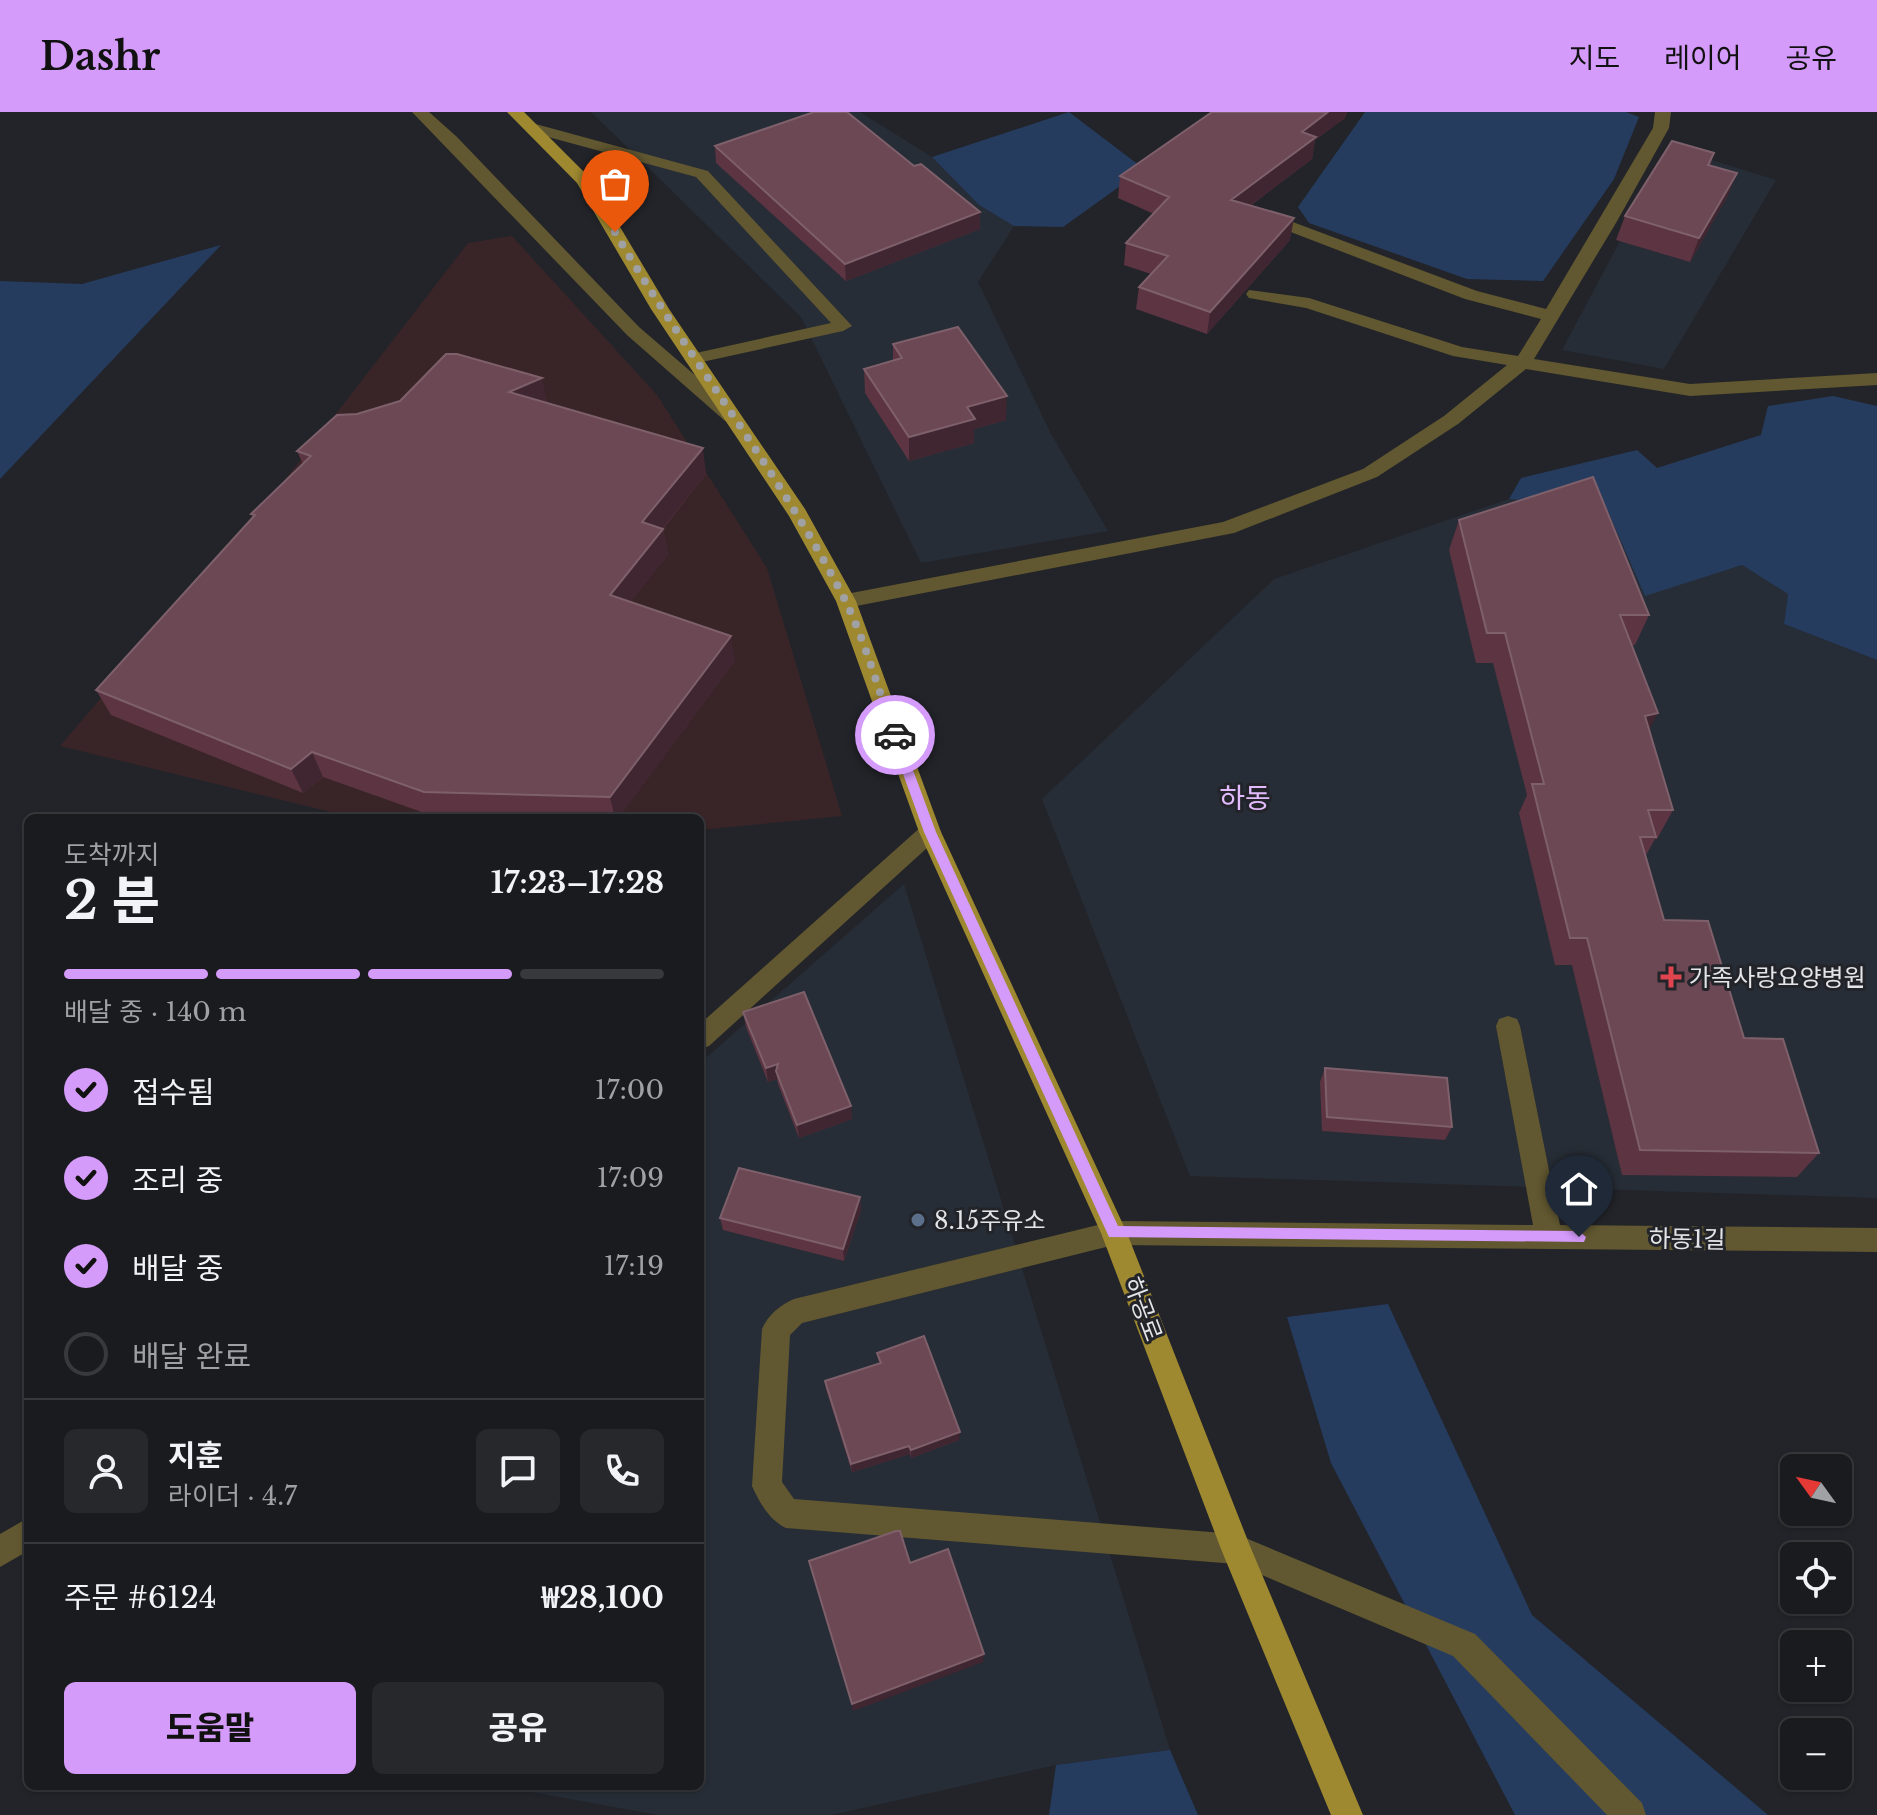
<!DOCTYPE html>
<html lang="ko">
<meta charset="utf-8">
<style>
body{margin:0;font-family:"Libre Baskerville","Noto Sans KR",serif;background:#27282c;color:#f1f3f6;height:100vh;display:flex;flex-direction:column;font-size:30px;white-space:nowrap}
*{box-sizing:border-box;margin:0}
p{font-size:26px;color:#9fa1a4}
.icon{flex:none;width:44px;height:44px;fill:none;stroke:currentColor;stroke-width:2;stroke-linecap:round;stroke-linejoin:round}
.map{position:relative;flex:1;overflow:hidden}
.panel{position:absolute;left:24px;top:702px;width:680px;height:976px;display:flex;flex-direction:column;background:#1a1b1f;border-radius:12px;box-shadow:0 2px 6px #0004,0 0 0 2px #38393d}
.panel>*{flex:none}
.needle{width:52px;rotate:303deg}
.tools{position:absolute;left:1780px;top:1342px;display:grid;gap:16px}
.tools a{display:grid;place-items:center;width:72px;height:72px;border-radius:12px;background:#1a1b1f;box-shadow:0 2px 6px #0004,0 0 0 2px #38393d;font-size:40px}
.pin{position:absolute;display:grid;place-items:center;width:68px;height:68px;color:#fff;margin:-82px -34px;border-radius:50% 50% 50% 0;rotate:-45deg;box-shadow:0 0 8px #0007}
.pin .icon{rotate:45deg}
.courier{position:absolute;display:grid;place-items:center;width:80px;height:80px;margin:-40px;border:6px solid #d59bfa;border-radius:50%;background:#fff;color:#222;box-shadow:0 2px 10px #0007}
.headline em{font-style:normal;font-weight:800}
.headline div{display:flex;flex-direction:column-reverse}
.headline{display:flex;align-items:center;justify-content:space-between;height:136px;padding:0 40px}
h1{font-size:52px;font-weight:800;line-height:60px}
.bar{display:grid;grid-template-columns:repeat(4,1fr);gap:12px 8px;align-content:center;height:96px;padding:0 40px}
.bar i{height:10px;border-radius:6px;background:#38393d}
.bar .on{background:#d59bfa}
.bar p{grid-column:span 4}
.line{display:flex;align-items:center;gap:20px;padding:0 40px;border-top:2px solid #38393d}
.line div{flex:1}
.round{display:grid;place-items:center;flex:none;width:84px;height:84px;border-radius:12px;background:#27282c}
ol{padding:0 40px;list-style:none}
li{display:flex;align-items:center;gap:24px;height:88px}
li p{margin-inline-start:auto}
li .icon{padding:8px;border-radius:50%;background:#d59bfa;color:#111;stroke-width:4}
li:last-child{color:#9fa1a4}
li i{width:44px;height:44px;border:4px solid #38393d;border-radius:50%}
.primary-button{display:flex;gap:16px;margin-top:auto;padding:16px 40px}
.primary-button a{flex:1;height:92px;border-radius:12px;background:#d59bfa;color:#111;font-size:32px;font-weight:800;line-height:92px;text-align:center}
.primary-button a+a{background:#27282c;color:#f1f3f6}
header{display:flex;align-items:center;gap:48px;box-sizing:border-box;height:112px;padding:0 40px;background:#d59bfa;color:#111}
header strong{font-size:38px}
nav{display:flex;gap:44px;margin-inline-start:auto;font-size:28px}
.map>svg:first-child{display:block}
.built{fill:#272d36}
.industrial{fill:#392528}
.green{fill:#263c5f}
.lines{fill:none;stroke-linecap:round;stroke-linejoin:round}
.minor{fill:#615730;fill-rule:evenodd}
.major{fill:#9e8830;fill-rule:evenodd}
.wall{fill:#5d3442}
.shaded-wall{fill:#3f2631}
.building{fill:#6c4754;stroke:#7e606b;stroke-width:2}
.route{fill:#d59bfa}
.done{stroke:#a0a1a5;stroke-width:8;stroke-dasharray:0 14.4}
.health-dot{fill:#e0444e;stroke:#222429;stroke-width:3}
.service-dot{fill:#5c6f8a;stroke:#222429;stroke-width:3}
.labels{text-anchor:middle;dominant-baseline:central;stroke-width:6;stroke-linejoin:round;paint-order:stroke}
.poi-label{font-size:24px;fill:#e4e5e8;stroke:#222429;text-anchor:start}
.street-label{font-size:24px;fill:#e4e5e8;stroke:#222429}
.quarter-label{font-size:28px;fill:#e2bafd;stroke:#222429}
</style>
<header>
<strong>Dashr</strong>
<nav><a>지도</a><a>레이어</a><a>공유</a></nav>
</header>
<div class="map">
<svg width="1877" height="1703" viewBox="0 0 1877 1703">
<rect width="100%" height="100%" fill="#222429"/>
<path class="built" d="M591,0H860L932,45L979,93L1014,114L978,170L1051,322L1108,419L921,451L801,205Z
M1670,35L1776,68L1664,257L1562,238Z
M1509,387L1606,395L1645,483L1742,453L1788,482L1784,512L1877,548V1086L1190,1064L1042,687L1274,467Z
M904,772L1170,1638L1056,1653L831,1703H658L498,1674H700V951Z"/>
<path class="industrial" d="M512,124L657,283L767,456L842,704L700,718V706H355L60,634L264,395L468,131Z"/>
<path class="green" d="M1069,0L1144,57L1063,115L1014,114L979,93L932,45Z
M1365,0H1626L1639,5L1614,67L1543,169L1467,167L1309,111L1298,95Z
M221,133L0,367V169L82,172Z
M1833,284L1877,294V548L1784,512L1788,482L1742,453L1645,484L1606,395L1509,387L1521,366L1637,338L1657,356L1761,323L1768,294Z
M1388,1192L1532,1503L1768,1703H1515L1331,1351L1287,1205Z
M1170,1638L1198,1703H1049L1056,1653Z"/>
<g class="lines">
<path class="minor" d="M412,0H429L457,25L639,215L739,301L741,305L739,309H725L627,223Z
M1655,0H1671L1669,16L1616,111L1534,247L1690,272L1877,261V273L1690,284L1526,257L1458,312L1377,365L1234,421L846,496L839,494L836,489L839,484L846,482L1223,410L1363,357L1444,304L1507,253L1453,244L1306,196L1249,186L1246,182L1249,178L1309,186L1462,235L1518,244L1541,207L1465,187L1257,107L1255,104L1257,101H1269L1477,179L1546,197L1653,16Z
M532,11L708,59L852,214L843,219L693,252L687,251L684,247L687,243L831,211L696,65L526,19V13Z
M930,711L938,714L941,720L938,726L709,934L700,937V912L922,714Z
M1508,904L1517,907L1520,914L1560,1113L1877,1116V1140L1114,1133L802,1211L790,1223L782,1370L794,1387L1236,1422L1475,1522L1642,1691L1646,1703H1607L1453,1544L1236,1452L786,1416C770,1409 759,1390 752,1374L762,1217C768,1203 780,1193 794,1187L1114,1109L1533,1113L1496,914L1499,907Z
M28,1406V1439L0,1455V1422Z"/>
<path class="major" d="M507,0H524L592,68L669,197L805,397L856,489L941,720L1127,1121L1250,1434L1363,1703H1331L1221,1437L1101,1121L919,720L836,489L789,404L651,197L577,71Z"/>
</g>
<path class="wall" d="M1212,0H1347L1345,6L1315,28L1312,47L1250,94L1290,128L1207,222L1136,197L1139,175L1151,162L1124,153L1126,131L1154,102L1118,86L1120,64Z
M715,34L914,54L980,100V117L846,169L716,51Z
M1714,41L1710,54L1737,61L1727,85L1690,150L1616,128L1625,104Z
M893,232L1006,308L974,317V331L909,349L865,281L864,257L893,249Z
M548,291L706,362L663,417L668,443L630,490L735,549L618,706H491L433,704L323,665L303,681L111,603L96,578L253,405L251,402L303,352L297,339L357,302Z
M1459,408L1649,503L1635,533H1632L1649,619L1673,698L1657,727H1655L1646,743L1664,808L1819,1041L1797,1065L1622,1063L1572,853H1555L1519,701L1527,683L1493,551H1476L1449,438Z
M743,900L852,1007L799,1026L778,972L777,967L768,970L746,915Z
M1325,956L1452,1015L1445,1028L1322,1019L1320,970Z
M860,1085L861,1098L844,1149L723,1118L720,1106Z
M877,1241L959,1328L911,1346L910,1342L852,1360L826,1277L825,1269L879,1251Z"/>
<path class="shaded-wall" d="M1328,0H1347L1345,6L1315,28L1312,47L1228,110L1231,88L1302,20Z
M1737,61L1727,85L1690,150L1699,126Z
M980,100V117L846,169L845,152Z
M1294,106L1290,128L1207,222L1210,200Z
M542,266L548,292L509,280Z
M1007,284L1006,308L974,317V331L909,349V325L967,295Z
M703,336L706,362L647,436L642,410Z
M663,417L668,443L615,509L610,483Z
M731,524L735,549L618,706H615L610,685Z
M1658,601L1643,630L1645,604Z
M312,640L323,665L303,681L291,657Z
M778,952L776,959L777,967L768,970L766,956Z
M851,994L852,1007L799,1026L797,1013Z
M860,1085L861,1098L844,1149L843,1137Z
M960,1320L959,1328L911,1346V1338Z
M909,1334L910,1342L852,1360L851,1352Z
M984,1542L983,1550L853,1599L852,1592Z"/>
<path class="building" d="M814,0H847L914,54L921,52L980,100L845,152L715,34Z
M1212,0H1328L1302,20L1316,25L1231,88L1294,106L1210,200L1139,175L1168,144L1126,131L1169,85L1120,64Z
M1672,29L1714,41L1708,53L1737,61L1699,126L1625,104Z
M958,215L1007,284L967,295L975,307L909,325L864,257L902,246L893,232Z
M446,242H457L542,266L509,280L703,336L642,410L663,417L610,483L731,524L610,685L424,680L312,640L291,657L96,578L255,403L251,402L311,344L297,339L337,303L357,302L400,289Z
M1593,365L1649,503H1620L1658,601L1645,604L1673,698H1648L1656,725H1640L1664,808L1708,809L1744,926L1783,927L1819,1041L1640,1038L1587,826H1570L1532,672H1544L1505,521H1487L1459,408Z
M804,880L851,994L797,1013L776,959L778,952L766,956L743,900Z
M1325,956L1447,966L1452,1015L1327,1005Z
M739,1056L860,1085L843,1137L720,1106Z
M924,1224L960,1320L911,1338L909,1334L851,1352L825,1269L881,1251L877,1241Z
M896,1419H900L910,1451L948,1437L984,1542L852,1592L809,1449Z"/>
<path class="route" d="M895,618L900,623L936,720L1118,1114L1579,1119L1586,1125L1584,1130L1109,1125L924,720L889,623Z"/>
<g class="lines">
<path class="done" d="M615,120C687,244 778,358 844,486C865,528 878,578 895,623"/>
</g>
<path class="health-dot" d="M1667 853h8v8h8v8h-8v8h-8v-8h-8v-8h8z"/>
<circle class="service-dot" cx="918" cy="1108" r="8"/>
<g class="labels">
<g class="poi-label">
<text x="1689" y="865">가족사랑요양병원</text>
<text x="934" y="1108">8.15주유소</text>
</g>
<g class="street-label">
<text transform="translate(1687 1127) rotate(1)">하동1길</text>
<text transform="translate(1143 1197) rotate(69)">하공로</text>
</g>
<g class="quarter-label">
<text x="1245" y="686">하동</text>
</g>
</g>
</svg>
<div class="tools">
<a><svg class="needle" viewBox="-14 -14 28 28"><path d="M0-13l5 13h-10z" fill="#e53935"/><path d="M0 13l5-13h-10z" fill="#9fa1a4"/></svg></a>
<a><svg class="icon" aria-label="locate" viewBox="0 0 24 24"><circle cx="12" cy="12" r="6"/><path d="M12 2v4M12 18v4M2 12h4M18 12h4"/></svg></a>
<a>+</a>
<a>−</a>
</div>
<div class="pin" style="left:615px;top:120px;background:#ea580c"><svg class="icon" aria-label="bag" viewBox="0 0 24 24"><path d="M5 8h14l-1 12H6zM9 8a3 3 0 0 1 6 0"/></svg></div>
<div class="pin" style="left:1579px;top:1125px;background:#1f2937"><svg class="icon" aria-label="home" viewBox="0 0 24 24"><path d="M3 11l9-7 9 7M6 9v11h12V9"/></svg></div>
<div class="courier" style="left:895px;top:623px"><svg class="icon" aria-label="car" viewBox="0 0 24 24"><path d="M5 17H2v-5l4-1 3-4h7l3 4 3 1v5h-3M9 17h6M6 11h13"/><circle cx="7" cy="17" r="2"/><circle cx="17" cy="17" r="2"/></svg></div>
<section class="panel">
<div class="headline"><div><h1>2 분</h1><p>도착까지</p></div><em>17:23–17:28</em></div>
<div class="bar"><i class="on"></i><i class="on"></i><i class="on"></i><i></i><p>배달 중 · 140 m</p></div>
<ol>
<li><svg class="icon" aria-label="check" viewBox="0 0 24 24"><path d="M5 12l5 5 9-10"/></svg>접수됨<p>17:00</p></li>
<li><svg class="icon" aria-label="check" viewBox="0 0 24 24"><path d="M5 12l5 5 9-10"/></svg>조리 중<p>17:09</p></li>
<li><svg class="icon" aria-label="check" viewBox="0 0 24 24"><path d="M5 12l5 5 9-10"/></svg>배달 중<p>17:19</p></li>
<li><i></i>배달 완료</li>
</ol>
<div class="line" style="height:144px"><a class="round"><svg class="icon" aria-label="person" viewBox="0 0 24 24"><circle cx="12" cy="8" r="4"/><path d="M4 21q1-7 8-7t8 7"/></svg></a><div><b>지훈</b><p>라이더 · 4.7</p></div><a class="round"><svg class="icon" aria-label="chat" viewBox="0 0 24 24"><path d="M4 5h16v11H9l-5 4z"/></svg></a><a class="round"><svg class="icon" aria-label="phone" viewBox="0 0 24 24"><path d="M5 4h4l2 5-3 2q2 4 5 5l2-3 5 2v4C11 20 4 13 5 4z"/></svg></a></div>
<div class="line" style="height:104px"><div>주문 #6124</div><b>₩28,100</b></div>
<div class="primary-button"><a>도움말</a><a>공유</a></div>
</section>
</div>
